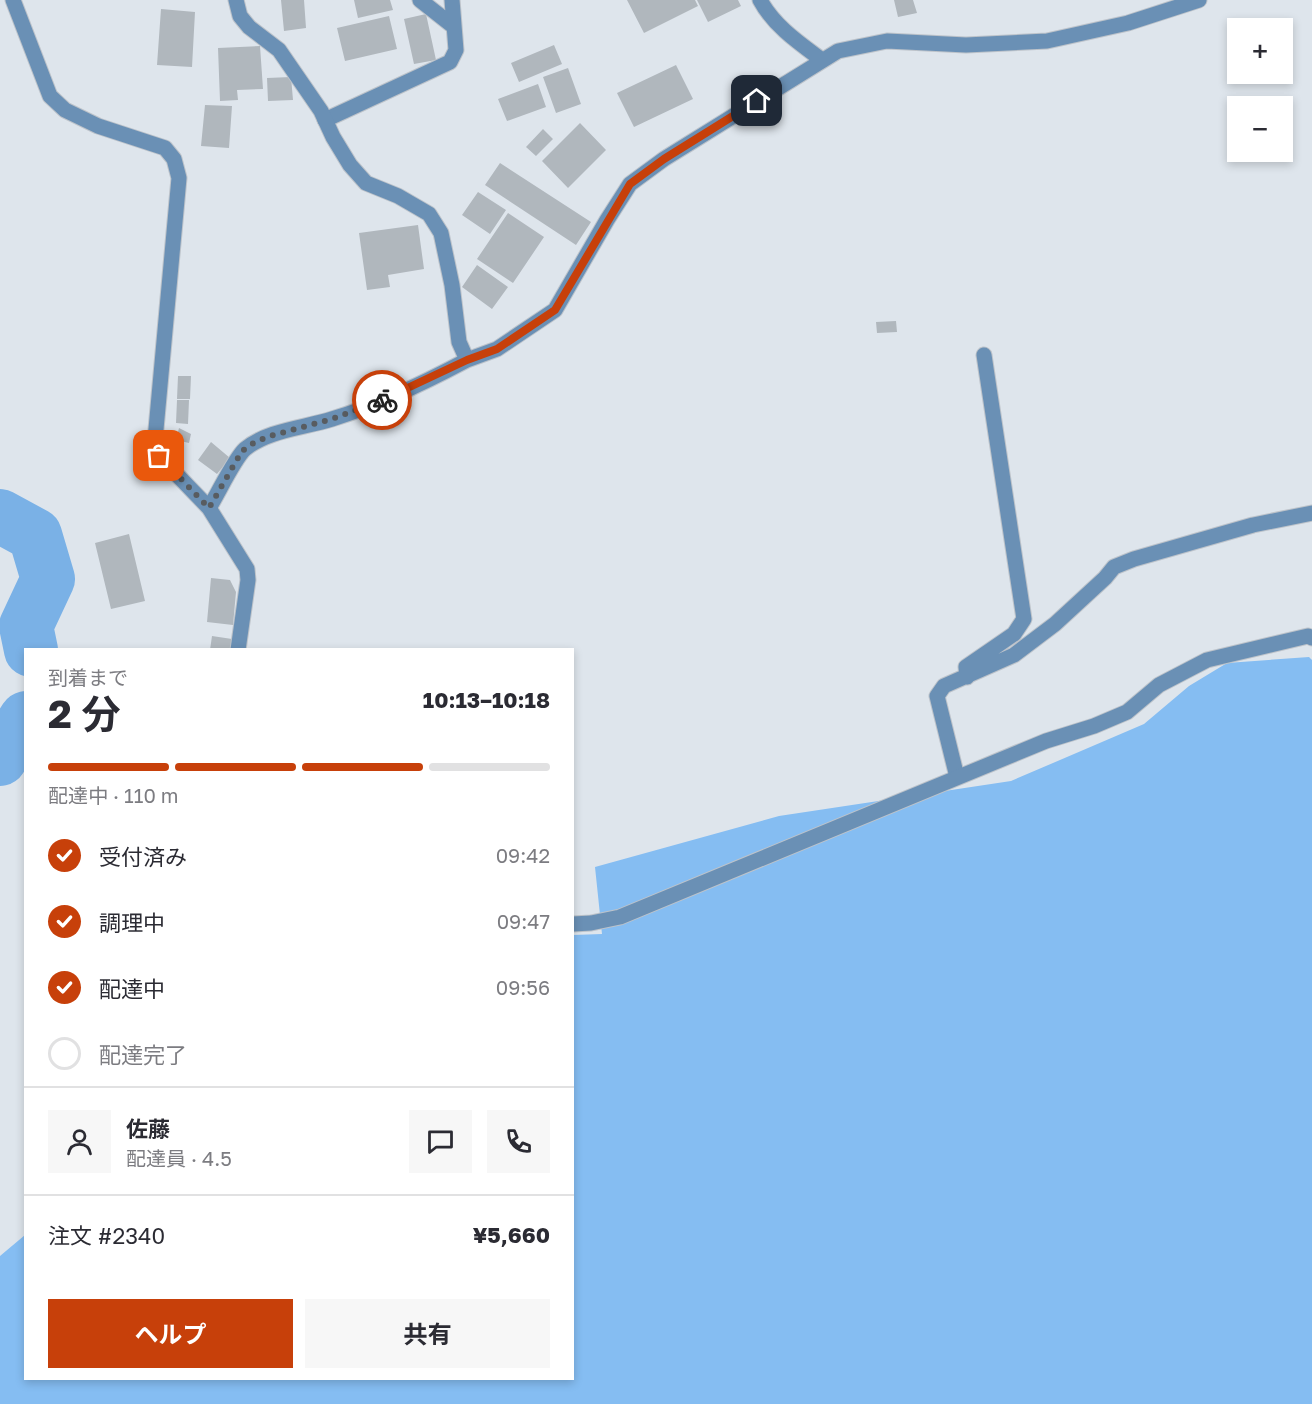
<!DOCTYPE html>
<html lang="ja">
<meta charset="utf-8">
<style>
body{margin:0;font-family:"Golos Text","Noto Sans JP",sans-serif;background:#f7f7f7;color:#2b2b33;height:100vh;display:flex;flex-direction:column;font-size:22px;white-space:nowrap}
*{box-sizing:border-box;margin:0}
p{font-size:20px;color:#7c7c81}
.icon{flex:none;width:33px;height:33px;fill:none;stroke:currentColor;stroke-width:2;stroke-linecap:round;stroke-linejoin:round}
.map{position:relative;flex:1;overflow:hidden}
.drawer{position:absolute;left:24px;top:648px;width:550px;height:732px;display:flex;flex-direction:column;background:#fff;border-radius:0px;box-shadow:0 3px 9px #0003}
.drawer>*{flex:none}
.fabs{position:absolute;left:1227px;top:18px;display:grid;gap:12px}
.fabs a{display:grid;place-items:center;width:66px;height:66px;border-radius:0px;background:#fff;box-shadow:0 3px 9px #0003;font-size:30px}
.pin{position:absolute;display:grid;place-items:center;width:51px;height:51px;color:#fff;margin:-26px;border-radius:12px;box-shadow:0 3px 9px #0006}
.courier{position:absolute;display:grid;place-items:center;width:60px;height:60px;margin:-30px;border:4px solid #c7400a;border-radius:50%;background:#fff;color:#222;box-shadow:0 2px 8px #0007}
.overview em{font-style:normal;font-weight:700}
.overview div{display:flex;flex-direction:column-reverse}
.overview{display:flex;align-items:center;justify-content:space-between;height:102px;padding:0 24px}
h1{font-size:39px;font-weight:700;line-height:45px}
.bar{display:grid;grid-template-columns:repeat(4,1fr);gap:9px 6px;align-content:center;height:72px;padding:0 24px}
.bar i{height:8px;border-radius:4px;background:#e1e1e2}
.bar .current{background:#c7400a}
.bar p{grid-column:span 4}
.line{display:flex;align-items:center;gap:15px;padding:0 24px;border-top:2px solid #e1e1e2}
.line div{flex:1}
.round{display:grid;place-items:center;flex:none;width:63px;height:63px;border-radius:0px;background:#f7f7f7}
ol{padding:0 24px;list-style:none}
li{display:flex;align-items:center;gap:18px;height:66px}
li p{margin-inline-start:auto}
li .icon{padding:6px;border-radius:50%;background:#c7400a;color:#fff;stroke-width:4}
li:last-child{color:#7c7c81}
li i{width:33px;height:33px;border:3px solid #e1e1e2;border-radius:50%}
.action{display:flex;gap:12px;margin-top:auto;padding:12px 24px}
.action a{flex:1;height:69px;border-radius:0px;background:#c7400a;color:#fff;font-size:24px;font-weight:700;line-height:69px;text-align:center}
.action a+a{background:#f7f7f7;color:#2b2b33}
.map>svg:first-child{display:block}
.forest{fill:#85bdf2}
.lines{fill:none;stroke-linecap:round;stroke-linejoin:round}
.river{stroke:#7ab1e6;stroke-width:54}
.building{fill:#b0b7bd}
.lane-casing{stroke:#bdc3ca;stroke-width:17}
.street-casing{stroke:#bdc3ca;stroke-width:17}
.lane{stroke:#6a90b5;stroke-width:15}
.street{stroke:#6a90b5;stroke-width:15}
.done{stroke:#585c60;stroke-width:6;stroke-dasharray:0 10.8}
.route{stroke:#c7400a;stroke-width:8}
</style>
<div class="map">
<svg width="1312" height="1404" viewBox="0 0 1312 1404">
<rect width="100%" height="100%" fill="#dee5ec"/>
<path class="forest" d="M1309,657L1312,660V1404H0V1256L25,1235L26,1378H573V935L602,934L595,867L779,816L1011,781L1144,724L1189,686L1227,663Z"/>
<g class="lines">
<path class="river" d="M0,516L35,535L48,579L26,626L31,650
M0,759L26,718"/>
</g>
<path class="building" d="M281,0H304L306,28L284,31Z
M354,0H390L393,10L358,18Z
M627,0H695L698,6L644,33Z
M697,0H738L741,6L708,22Z
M894,0H913L917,13L898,17Z
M161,9L195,12L192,67L157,65Z
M426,14L436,60L414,64L404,19Z
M389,16L397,49L345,61L337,28Z
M554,45L562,64L519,82L511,63Z
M260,46L263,89L237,90L238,100L220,101L218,48Z
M676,65L693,99L634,127L617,93Z
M568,68L581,104L556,113L543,77Z
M291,77L293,100L268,101L267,78Z
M538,84L546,107L507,121L498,99Z
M205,105L232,106L229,148L201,146Z
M580,123L606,150L568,188L542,161Z
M543,129L553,139L536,156L526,147Z
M500,163L591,222L576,245L485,185Z
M478,192L506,210L490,234L462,215Z
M508,213L544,237L513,283L477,259Z
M418,225L424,269L388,275L390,287L367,290L359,233Z
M477,265L508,287L492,309L462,287Z
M896,321L897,332L877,333L876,322Z
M178,376H191L190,399H177Z
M177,400H189L188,424L176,423Z
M179,428L191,434L189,443L176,440Z
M211,442L230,458L217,474L198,460Z
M129,534L145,601L111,609L95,543Z
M211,578L230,580L236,592L233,625L207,622Z
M212,636L232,639L231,650H210Z"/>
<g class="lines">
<defs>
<path id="lane" d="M420,0L453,26
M325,120L450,62L456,50L452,0
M967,677L966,667L1014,634L1024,619L984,355
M957,777L937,696L944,686L1014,655L1055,624L1105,578L1114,567L1134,559L1253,525L1312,513"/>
<path id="street" d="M13,0L50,96L65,110L98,126L165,148L174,159L179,178L155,440L159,456L209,508L247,569L248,580L238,650
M236,0L240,16L249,27L279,50L321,111L333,137L350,165L366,183L398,196L429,214L441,233L452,285L459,342L467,360L497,349L555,310L607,220L630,184L664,159L838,51L887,41L966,45L1047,41L1128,23L1199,0
M760,0C774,26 799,43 822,60
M209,508C218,494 234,459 245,449C268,430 304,428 332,419C378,405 424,383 467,360
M573,924L591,923L620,917L1046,741L1094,726L1127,712L1159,685L1207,660L1308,636L1312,638"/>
</defs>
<use href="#lane" class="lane-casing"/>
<use href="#street" class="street-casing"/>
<use href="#lane" class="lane"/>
<use href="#street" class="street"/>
</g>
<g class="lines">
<path class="done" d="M159,456L209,508L242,451L255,442L270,436L332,419L382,400"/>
<path class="route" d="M382,400L467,360L497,349L555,310L630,184L664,159L757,101"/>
</g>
</svg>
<div class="fabs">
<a>+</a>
<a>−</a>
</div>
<div class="pin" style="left:159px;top:456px;background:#ea580c"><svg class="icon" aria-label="bag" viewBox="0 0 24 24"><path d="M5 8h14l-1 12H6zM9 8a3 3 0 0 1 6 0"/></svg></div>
<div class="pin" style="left:757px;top:101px;background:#1f2937"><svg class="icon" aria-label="home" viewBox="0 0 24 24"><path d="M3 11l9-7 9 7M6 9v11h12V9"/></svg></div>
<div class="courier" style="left:382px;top:400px"><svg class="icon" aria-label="bike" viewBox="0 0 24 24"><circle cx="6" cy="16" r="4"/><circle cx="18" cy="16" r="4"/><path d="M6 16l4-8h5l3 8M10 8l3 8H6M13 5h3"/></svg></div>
<section class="drawer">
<div class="overview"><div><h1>2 分</h1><p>到着まで</p></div><em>10:13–10:18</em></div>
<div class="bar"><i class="current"></i><i class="current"></i><i class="current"></i><i></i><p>配達中 · 110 m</p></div>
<ol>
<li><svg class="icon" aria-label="check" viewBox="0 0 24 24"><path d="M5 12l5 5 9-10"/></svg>受付済み<p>09:42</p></li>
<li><svg class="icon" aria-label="check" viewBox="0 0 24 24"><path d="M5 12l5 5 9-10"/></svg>調理中<p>09:47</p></li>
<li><svg class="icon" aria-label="check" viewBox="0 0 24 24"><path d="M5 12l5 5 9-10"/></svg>配達中<p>09:56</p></li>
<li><i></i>配達完了</li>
</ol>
<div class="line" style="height:108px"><a class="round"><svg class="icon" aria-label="person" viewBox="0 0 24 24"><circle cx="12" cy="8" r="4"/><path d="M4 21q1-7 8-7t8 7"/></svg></a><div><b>佐藤</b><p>配達員 · 4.5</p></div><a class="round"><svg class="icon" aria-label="chat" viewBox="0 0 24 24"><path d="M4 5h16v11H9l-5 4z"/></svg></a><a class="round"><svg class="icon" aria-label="phone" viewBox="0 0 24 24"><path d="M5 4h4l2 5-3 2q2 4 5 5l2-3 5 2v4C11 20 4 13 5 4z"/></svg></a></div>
<div class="line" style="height:78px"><div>注文 #2340</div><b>¥5,660</b></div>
<div class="action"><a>ヘルプ</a><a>共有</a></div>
</section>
</div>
